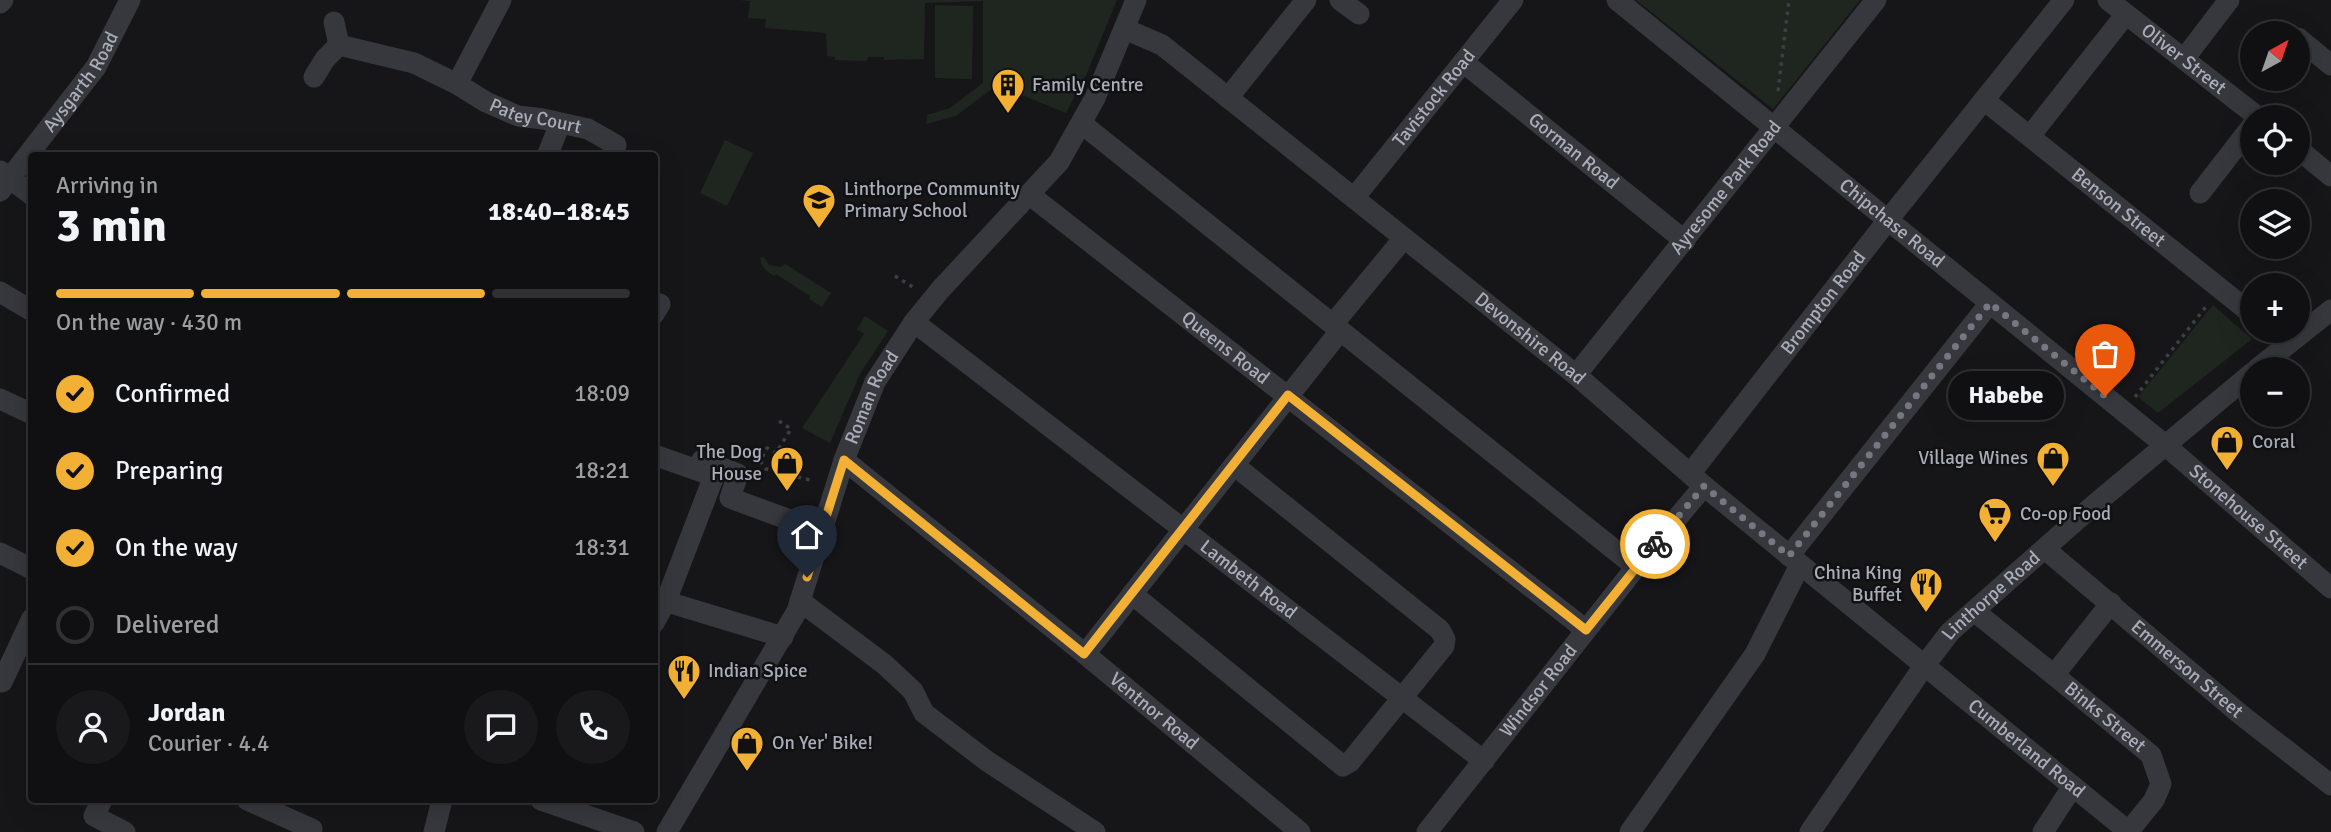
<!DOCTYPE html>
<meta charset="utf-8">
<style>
body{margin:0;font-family:Signika,sans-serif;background:#19191b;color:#f1f3f6;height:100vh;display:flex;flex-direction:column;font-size:26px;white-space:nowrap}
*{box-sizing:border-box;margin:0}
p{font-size:23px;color:#9c9d9f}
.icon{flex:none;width:38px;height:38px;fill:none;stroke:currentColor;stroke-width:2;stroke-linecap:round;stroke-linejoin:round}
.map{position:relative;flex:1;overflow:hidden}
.side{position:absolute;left:28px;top:152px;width:630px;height:651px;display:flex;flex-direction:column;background:#101012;border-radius:7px;box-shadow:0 7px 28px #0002,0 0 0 2px #303032}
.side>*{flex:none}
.needle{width:46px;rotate:40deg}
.fabs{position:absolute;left:2240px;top:21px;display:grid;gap:14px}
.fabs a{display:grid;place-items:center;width:70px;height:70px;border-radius:50%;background:#101012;box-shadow:0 7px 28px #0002,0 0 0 2px #303032;font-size:35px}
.pin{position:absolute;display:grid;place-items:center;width:60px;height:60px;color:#fff;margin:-72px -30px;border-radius:50% 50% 50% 0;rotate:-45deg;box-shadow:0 0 7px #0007}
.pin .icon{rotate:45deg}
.courier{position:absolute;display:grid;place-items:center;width:70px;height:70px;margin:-35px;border:5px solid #f2b134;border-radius:50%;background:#fff;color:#222;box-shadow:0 2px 9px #0007}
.bubble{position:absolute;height:49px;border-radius:24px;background:#101012;box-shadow:0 7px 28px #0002,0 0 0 2px #303032;font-size:23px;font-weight:800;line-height:49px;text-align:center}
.headline em{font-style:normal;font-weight:800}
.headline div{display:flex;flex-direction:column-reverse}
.headline{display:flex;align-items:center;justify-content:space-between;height:119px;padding:0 28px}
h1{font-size:46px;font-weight:800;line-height:52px}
.bar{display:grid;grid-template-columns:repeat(4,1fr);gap:10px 7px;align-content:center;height:84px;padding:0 28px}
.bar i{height:9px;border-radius:5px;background:#303032}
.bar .on{background:#f2b134}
.bar p{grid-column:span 4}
.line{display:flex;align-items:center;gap:18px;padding:0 28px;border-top:2px solid #303032}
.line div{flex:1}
.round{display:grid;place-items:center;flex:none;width:74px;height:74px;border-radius:37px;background:#19191b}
ol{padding:0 28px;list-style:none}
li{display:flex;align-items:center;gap:21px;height:77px}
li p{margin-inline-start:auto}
li .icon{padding:7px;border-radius:50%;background:#f2b134;color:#111;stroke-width:4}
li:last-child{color:#9c9d9f}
li i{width:38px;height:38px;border:4px solid #303032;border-radius:50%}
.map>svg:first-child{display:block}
.green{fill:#1e261f}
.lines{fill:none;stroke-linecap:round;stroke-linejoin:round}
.path{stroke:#3d3f44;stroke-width:3.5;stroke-dasharray:3.5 5;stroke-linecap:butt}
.minor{stroke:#37383d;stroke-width:21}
.done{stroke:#757880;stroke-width:7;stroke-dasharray:0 12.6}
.route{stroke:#f2b134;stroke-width:9}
.labels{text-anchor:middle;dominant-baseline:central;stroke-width:5;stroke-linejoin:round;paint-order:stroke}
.street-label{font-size:19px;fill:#a8adb8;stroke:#111113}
.poi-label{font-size:19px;fill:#a8adb8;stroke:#111113;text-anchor:start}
</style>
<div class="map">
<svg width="2331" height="832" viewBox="0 0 2331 832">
<rect width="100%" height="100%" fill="#161618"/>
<path class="green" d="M739,0H1117L1087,73L1066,113L997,85L956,116L926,124L927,115L950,108L983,83V1L925,3L924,59L884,60V57H868L867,61L835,60V57L827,56L826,33L765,28L766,19L748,18L750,1Z
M1636,0H1860L1773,109Z
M935,5L973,6L972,79L935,78Z
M725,140L753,153L727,206L700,193Z
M760,257L765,258L769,265L781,267L785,264L831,293L822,307L809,299L810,296L776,274L774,276C766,271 761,267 760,257Z
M2213,305L2252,339L2158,413L2138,397Z
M865,316L888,331L860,374L830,443L802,428L864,334L857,329Z"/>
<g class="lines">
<path class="path" d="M1778,91L1789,0
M895,276L916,289
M2135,397L2208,304
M779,421L791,429L776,453L767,448L760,461L766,469L814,481"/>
<g class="minor">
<path d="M1340,0L1359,14"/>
<path id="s1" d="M1617,0L2165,445L2331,588"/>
<path id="s2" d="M2108,0L2258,117"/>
<path d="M0,3L3,0"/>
<path d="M334,22L339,45"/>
<path id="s3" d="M1125,29L1162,45L1576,375L1704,486L2129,832"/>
<path d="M2298,38L2331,65"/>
<path d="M2184,59L2229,0"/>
<path id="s4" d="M1463,62L1685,241"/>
<path id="s5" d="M314,77L325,59L339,45L414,63L457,84L486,102L518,116L543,119L588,129L616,145"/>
<path d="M457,84L501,0"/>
<path d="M1228,98L1306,0"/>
<path id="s6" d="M1984,100L2252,314"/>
<path d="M1081,123L1636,567"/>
<path d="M2030,136L2126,14"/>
<path d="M2298,149L2331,176"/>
<path d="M547,156L560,124"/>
<path d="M0,171L32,195"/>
<path id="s7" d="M0,191L96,67L130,0"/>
<path d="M2200,193L2252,126"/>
<path id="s8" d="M1030,195L1586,630"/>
<path id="s9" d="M1354,198L1513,0"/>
<path d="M0,292L32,311"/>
<path d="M654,314L660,304"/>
<path id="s10" d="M914,322L1484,761"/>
<path d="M1333,324L1404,238"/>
<path d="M2257,369L2331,310"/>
<path id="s11" d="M1576,375L1876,0"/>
<path d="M0,399L32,414"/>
<path d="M654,455L714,476L666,601L654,623"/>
<path d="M702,460L738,474L730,498L820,531"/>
<path id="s12" d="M844,460L1085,654L1300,832"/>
<path id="s13" d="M1690,474L1888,220L2064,0"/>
<path id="s14" d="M2045,549L2240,714L2331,785"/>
<path d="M0,553L32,569"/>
<path d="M1789,556L1990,303"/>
<path d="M1132,594L1343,766L1350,762L1444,646L1445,639L1440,630L1234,465"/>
<path d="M654,598L783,637"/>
<path d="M800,601L884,664L913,691L924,713L987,761L1095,832"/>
<path id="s15" d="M2111,603L2054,675L2151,755L2161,784L2154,800L2128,832"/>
<path d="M1974,611L2054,675"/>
<path d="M1085,654L1340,331"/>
<path d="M2,682L32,618"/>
<path d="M102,800L94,816L125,832"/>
<path d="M247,800L312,829L311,832"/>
<path d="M541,800L634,832"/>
<path d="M434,832L442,800"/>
<path id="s16" d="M667,832L797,611L844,460L875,382L914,322L940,290L1059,162L1095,98L1136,0"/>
<path id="s17" d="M1427,832L1636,567L1704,486"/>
<path d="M1630,832L1755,654L1800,565"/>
<path id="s18" d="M1810,832L1924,666L1950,632L2095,504L2252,373"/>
<path d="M2043,832L2073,786"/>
</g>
</g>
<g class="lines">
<path class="done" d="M1655,544L1704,486L1789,556L1990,303L2105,396"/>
<path class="route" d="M807,577L844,460L1084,654L1288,395L1586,630L1655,544"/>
</g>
<defs>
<symbol id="building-pin" viewBox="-11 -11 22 30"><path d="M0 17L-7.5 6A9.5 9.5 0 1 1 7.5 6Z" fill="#f2b134" stroke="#111113"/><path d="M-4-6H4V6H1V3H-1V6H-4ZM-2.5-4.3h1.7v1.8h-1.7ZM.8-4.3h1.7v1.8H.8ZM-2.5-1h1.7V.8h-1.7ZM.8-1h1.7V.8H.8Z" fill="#111"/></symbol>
<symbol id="school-pin" viewBox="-11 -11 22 30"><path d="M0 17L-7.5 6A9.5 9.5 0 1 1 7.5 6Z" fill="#f2b134" stroke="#111113"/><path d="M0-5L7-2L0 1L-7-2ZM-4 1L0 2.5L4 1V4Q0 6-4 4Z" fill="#111"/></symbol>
<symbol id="shop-pin" viewBox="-11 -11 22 30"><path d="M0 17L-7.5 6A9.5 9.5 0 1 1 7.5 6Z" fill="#f2b134" stroke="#111113"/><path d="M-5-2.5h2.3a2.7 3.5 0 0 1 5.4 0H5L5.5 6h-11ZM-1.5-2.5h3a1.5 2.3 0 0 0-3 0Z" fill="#111"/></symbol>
<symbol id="supermarket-pin" viewBox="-11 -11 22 30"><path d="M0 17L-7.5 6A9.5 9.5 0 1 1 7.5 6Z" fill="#f2b134" stroke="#111113"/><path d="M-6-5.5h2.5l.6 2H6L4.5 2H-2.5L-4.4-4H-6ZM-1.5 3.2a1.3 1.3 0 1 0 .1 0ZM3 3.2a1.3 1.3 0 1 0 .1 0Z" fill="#111"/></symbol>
<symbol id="restaurant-pin" viewBox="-11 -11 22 30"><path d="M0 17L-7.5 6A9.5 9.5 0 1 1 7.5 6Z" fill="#f2b134" stroke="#111113"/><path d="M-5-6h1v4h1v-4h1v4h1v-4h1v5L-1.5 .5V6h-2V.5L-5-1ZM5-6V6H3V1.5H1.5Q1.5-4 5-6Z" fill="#111"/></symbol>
</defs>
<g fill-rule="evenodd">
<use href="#building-pin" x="989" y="66" width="38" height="52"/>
<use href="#school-pin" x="800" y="181" width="38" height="52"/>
<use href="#shop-pin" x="2208" y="423" width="38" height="52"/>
<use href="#shop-pin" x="2034" y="439" width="38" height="52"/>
<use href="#shop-pin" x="768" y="444" width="38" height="52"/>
<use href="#supermarket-pin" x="1976" y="495" width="38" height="52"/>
<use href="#restaurant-pin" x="1907" y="565" width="38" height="52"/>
<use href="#restaurant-pin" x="665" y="652" width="38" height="52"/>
<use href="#shop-pin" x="728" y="724" width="38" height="52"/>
</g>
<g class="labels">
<g class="street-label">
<text stroke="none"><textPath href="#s2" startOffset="96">Oliver Street</textPath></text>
<text stroke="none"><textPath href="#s7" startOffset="136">Aysgarth Road</textPath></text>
<text stroke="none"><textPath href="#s9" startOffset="128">Tavistock Road</textPath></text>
<text stroke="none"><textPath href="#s5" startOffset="252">Patey Court</textPath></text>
<text stroke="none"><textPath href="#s4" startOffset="142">Gorman Road</textPath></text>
<text stroke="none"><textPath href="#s11" startOffset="240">Ayresome Park Road</textPath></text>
<text stroke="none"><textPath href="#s6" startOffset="172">Benson Street</textPath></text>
<text stroke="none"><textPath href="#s1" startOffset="354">Chipchase Road</textPath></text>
<text stroke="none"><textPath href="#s13" startOffset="217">Brompton Road</textPath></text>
<text stroke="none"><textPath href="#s3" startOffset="511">Devonshire Road</textPath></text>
<text stroke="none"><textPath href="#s8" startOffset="248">Queens Road</textPath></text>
<text stroke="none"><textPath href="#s16" startOffset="483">Roman Road</textPath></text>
<text stroke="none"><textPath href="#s1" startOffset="816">Stonehouse Street</textPath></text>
<text stroke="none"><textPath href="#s10" startOffset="422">Lambeth Road</textPath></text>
<text stroke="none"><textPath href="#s18" startOffset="299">Linthorpe Road</textPath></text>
<text stroke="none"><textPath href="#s14" startOffset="186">Emmerson Street</textPath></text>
<text stroke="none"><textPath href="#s17" startOffset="180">Windsor Road</textPath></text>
<text stroke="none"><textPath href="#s12" startOffset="399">Ventnor Road</textPath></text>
<text stroke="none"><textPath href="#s15" startOffset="158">Binks Street</textPath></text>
<text stroke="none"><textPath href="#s3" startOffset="1155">Cumberland Road</textPath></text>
</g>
<g class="poi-label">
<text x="1032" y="85">Family Centre</text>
<text x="844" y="189">Linthorpe Community<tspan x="844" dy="22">Primary School</tspan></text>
<text x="2252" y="442">Coral</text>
<text x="762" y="452" text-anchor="end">The Dog<tspan x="762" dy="22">House</tspan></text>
<text x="2028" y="458" text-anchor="end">Village Wines</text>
<text x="2020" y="514">Co-op Food</text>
<text x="1902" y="573" text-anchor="end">China King<tspan x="1902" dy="22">Buffet</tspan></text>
<text x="708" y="671">Indian Spice</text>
<text x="772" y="743">On Yer' Bike!</text>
</g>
</g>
</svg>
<div class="fabs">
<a><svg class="needle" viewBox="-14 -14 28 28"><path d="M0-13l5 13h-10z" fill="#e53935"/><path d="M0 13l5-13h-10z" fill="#9c9d9f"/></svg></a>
<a><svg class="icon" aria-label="locate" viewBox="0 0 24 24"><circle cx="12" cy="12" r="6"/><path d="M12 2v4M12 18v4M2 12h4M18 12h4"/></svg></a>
<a><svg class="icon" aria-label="layers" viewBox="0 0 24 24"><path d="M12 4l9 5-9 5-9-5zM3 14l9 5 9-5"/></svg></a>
<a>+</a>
<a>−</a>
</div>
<div class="pin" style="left:2105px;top:396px;background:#ea580c"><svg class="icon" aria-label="bag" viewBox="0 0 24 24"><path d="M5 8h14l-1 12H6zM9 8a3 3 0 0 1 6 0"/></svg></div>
<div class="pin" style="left:807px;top:577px;background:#1f2937"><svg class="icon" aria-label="home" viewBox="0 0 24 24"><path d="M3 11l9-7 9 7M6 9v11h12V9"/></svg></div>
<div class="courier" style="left:1655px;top:544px"><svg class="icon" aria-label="bike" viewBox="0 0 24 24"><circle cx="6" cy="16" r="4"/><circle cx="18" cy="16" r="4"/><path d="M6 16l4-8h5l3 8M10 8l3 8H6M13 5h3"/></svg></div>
<div class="bubble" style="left:1948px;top:371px;width:116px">Habebe</div>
<section class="side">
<div class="headline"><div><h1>3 min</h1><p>Arriving in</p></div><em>18:40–18:45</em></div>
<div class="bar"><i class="on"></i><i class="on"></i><i class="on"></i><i></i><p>On the way · 430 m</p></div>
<ol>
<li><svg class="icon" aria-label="check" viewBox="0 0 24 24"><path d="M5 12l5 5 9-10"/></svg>Confirmed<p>18:09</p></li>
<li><svg class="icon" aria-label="check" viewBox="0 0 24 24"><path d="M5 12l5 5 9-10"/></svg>Preparing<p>18:21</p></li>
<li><svg class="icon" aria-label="check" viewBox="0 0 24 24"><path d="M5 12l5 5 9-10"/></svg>On the way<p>18:31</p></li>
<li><i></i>Delivered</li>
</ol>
<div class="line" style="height:126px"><a class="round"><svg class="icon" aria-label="person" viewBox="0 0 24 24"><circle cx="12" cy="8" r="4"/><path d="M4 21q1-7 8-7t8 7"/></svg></a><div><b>Jordan</b><p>Courier · 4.4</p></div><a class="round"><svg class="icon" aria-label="chat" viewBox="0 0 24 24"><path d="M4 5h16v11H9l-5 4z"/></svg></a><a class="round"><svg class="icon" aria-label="phone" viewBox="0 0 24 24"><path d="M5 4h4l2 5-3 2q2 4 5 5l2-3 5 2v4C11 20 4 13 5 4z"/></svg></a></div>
</section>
</div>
